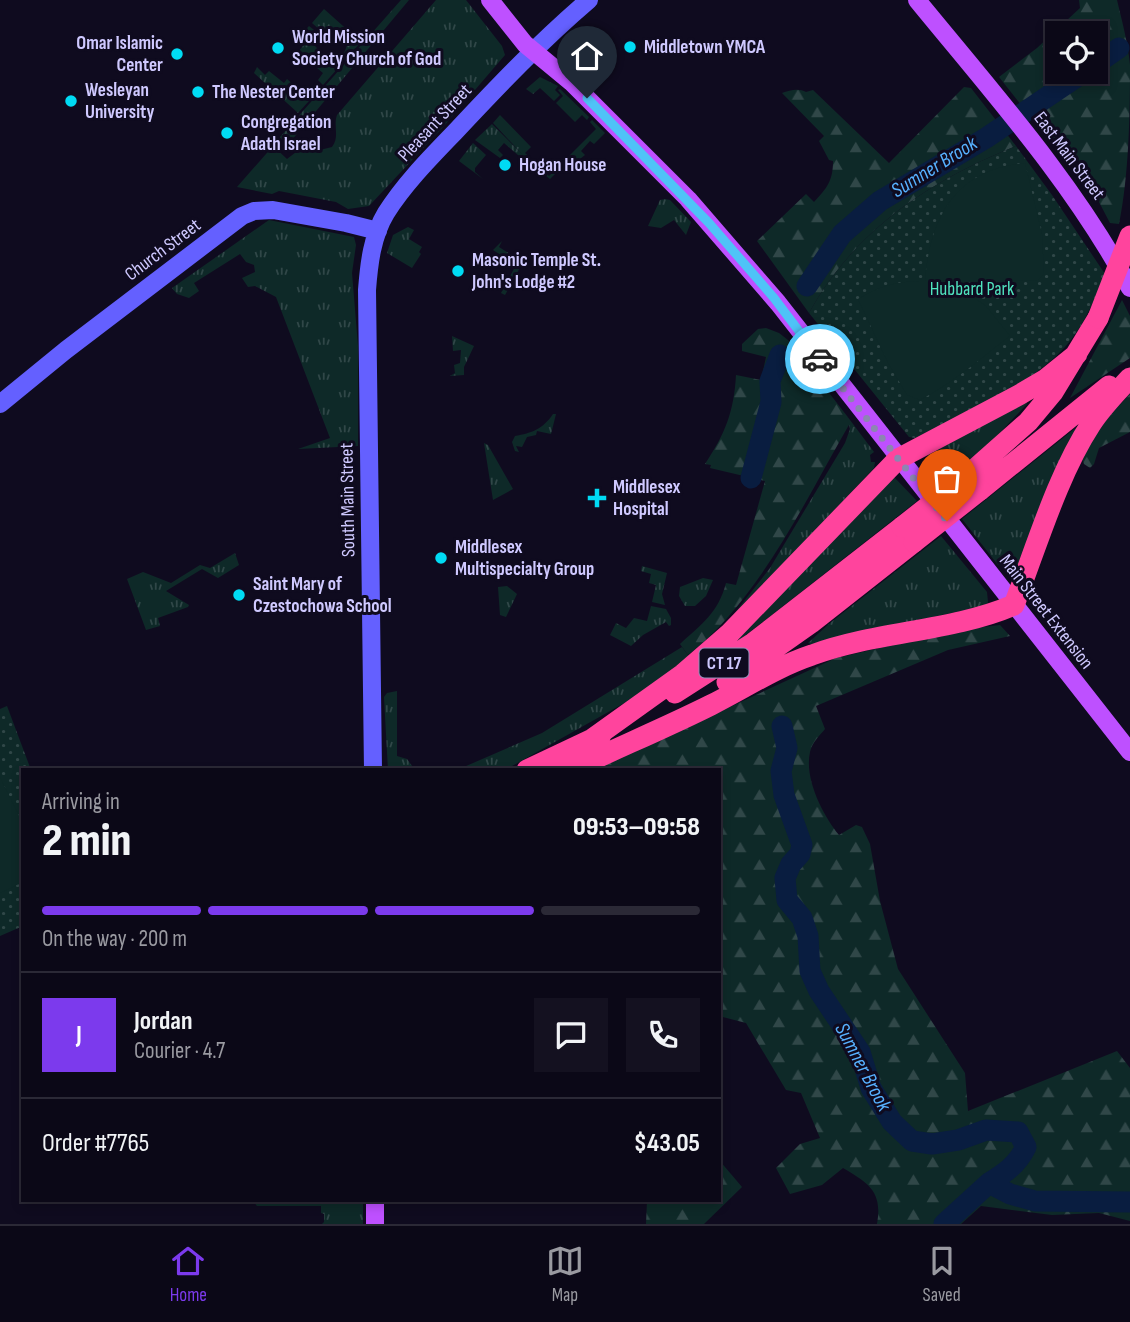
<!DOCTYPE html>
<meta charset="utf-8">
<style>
body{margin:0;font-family:"Sofia Sans Condensed",sans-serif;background:#141120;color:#f1f3f6;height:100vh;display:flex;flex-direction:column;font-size:26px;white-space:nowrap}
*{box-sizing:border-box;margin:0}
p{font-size:23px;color:#9a9aa1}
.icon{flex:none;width:38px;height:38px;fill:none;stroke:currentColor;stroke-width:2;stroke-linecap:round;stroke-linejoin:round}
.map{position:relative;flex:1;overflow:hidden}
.drawer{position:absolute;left:21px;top:768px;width:700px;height:434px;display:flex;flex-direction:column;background:#0b0817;border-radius:0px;box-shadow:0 4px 10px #0003,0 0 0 2px #2b2936}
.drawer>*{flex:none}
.controls{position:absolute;left:1045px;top:21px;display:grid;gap:14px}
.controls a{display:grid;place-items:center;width:63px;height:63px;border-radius:0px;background:#0b0817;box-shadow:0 4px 10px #0003,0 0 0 2px #2b2936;font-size:35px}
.pin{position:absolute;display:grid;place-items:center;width:60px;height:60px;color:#fff;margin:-72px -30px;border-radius:50% 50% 50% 0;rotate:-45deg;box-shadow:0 0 7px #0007}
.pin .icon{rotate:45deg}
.courier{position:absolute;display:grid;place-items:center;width:70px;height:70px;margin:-35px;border:5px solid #4fc3f7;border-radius:50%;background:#fff;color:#222;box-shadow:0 2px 9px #0007}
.summary em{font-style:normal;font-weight:800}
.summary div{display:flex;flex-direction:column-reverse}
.summary{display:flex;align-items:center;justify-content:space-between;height:119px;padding:0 21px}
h1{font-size:46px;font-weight:800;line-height:52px}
.bar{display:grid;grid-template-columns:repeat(4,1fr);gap:10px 7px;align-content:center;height:84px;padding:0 21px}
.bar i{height:9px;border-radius:5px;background:#2b2936}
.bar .active{background:#7c3aed}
.bar p{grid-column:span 4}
.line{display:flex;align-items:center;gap:18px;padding:0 21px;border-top:2px solid #2b2936}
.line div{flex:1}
.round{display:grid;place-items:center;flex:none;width:74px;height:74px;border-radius:0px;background:#141120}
.tabs{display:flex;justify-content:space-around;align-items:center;height:98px;border-top:2px solid #2b2936;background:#0b0817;font-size:19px;color:#9a9aa1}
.tabs a{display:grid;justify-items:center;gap:4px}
.tabs .active{color:#7c3aed}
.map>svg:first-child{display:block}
.grass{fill:url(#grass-tufts)}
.forest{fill:url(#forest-firs);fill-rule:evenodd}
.park{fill:url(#park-dots)}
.pitch{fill:#0e2928}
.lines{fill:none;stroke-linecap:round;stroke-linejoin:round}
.river{stroke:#091d40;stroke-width:21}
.secondary{stroke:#6460ff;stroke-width:18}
.primary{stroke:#be50ff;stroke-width:18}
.highway{stroke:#ff449d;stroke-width:21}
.highway-bridge{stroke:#ff449d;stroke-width:21}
.done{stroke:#8c86b1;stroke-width:7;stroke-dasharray:0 12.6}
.route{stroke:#4fc3f7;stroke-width:9}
.poi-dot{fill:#00dbf4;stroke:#0f0b1f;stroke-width:2.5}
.labels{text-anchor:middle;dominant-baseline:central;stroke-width:6;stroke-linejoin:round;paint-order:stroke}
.shield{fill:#0f0b1f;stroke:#9590bc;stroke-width:2}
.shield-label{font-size:18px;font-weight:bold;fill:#cfc9ff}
.poi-label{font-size:19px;font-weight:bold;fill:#cfc9ff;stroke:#0f0b1f;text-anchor:start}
.street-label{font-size:19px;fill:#cfc9ff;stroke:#0f0b1f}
.park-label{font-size:19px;fill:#50e4bf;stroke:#0f0b1f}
.water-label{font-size:21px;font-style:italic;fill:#57b1ff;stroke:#0f0b1f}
</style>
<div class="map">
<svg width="1130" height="1224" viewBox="0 0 1130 1224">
<defs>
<pattern id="grass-tufts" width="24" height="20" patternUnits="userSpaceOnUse" patternTransform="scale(1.75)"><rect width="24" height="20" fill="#0e2928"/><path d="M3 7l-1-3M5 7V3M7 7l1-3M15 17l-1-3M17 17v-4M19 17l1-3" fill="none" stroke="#304748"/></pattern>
<pattern id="forest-firs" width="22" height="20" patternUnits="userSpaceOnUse" patternTransform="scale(1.75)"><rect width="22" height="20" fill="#0e2928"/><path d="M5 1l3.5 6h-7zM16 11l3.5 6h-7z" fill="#304748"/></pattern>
<pattern id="park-dots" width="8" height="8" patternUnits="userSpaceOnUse" patternTransform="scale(1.75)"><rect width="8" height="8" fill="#0e2928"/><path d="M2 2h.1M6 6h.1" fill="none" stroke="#304748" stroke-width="1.8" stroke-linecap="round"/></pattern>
</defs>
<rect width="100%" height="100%" fill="#0f0b1f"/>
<path class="grass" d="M401,0H409L291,141L285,146L280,144V137Z
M436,0H466L502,46L505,55L444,126L369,206L348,209L336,202L279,191L272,194L237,187L273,146L287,159L304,146L316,151L332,147C340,136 333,127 337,115Z
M324,9L361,42L323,85L318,80L323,73L298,52L307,41L301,35L309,26L319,34L312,43L318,49L316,51L332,67L345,51L347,45L333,32L328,37L312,23Z
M257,67L265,75L269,71L284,83L287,79L306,96L314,85L319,90L298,113L254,73Z
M540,77L558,86L555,90L560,95L554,101L540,88L533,94L526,89Z
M560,89L589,117L587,120L582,115L575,122L556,103L563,96L558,90Z
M500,115L531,147L525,153L549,176L596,129L590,122L592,120L605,133L594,144L590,141L581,151L585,155L576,162L571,158L550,179L532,165L528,168L523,164L525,161L504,143L498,150L503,155L500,158L475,140L492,124L523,155L493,123Z
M473,143L486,155L475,168V172L483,179L459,161Z
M665,199L670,200L691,222L686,235L674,220L661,228L648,226L660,200Z
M269,220L354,237L356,245L352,273L358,346V446L298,449L330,438L276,297L255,286L248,287L242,278L255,272L254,265L246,262L240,254L194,283L199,291L189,298L177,294L172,288Z
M408,227L414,230L409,239L422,247L419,252L421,254L412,268L387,253L393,235Z
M502,241L499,247L523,262L505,295L501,293L516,265L493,250Z
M452,336L474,346L464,367V375L450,376L455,373L454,365L460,363L461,350L453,351Z
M1026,400L1027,404L992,441L941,483L928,467L926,460L930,451Z
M553,414H556L551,434L537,431L536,435L527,437L522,447L516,446L519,452L515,451L512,442L515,436C532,433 543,429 553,414Z
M847,416L874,452L870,455L871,462H875L874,468L726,624L770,568L845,443L850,429Z
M1078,426L1020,564L1011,567L998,565L962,519Z
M484,443L488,445L513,489L493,500Z
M894,477L917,501L737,642L733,640Z
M941,536L987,592L988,602L986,606L853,633L813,645L808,643L830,623Z
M235,553L239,565L218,578L202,569L166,591L189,605L188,607L158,618L160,626L146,630L127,579L143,572L171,583L200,565L210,568Z
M642,566L667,573L662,594L665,605L652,602L656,585L649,583L651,574L641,571Z
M703,578L713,580L706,596L695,606H685L679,596L680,587Z
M507,586L517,594L506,617L500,615L498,587Z
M651,606L666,609L671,618V625L669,626L666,622L643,635L631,646L610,635L616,623L626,628L634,618L647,621Z
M682,647L690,658L651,688L505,770H457L542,733Z
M397,691V756L407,759L415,770H388L384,697L387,693Z
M253,1201H363V1224H322L324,1222V1214L321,1213V1206H257Z"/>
<path class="forest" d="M1079,0H1117C1122,21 1128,43 1130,65C1130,115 1129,175 1119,224L1110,223L1089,183L1044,134L999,77L1037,48L1080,8ZM1096,33V72H1057V33Z
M964,87L971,88L1016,146C929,181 855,230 809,313L757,241L806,194L814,202C827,188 833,181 833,161L829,160L819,141L824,136L782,93C790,90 799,88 806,92L813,90L889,163Z
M1122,300L1130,316V358L1070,398Z
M766,328L779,333L788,340L847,416L850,423C805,501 759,600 688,655L680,644C702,624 718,613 726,583L736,585L765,481L710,468L711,465L705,464C725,434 734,412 736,375L761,380L766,357L742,351V344L758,329Z
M1130,394V432L1099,448L1094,464L1090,468L1084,464L1081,456L1111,414Z
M1000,625L1010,636L948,650L816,706L825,729C819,736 812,743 810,752C804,779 823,815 839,835L856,825L862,827L870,844L880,901L898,969L965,1073L968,1111L1117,1051L1130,1068V1221L1099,1213L1052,1215L981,1206L961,1224H877C883,1191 868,1183 843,1168L822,1185L790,1194L776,1168L800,1144L820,1138L801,1093L786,1090L746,1023L719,1016V770H593L836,658L959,630Z
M719,1160L742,1187L704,1224H646L647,1201L719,1200Z"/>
<path class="park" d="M1016,146L1052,195L1105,274C1095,298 1086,321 1070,341C1036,384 964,413 915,438L909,437L809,313C855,230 929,181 1016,146Z
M7,706L31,770H23V926L0,936V709Z"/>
<path class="pitch" d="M1025,163L1042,234L1044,274L1038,280L943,283L963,290L986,306L1010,336C981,358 953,383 920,400L907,395L888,363L858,299C879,286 900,280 925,281C930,217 955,170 1025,163Z
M0,777L23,824V882L0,893Z"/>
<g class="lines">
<path class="river" d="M1096,64L1119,48
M807,286L842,234L880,201L986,138L1084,72
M751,478L771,402L770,381L780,355
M782,726L787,748L781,771L784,795L802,845L800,854L791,864L785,878L787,900L802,918L808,936L810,971L819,991L860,1052L871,1088L892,1122L912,1141L932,1144L958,1140L986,1130L1018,1132L1026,1147C1017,1165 1005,1173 989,1183L1010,1194L1035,1201L1130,1202
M944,1224L989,1183"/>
<path class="secondary" d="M0,404L66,350L242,216L254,211L273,210L346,223L378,231
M373,770L367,290C369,264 372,236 386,213C405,183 431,157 455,132C498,86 541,41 589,0"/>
<path class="primary" d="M490,0L525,44L571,82L688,199L778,303L1130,752
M917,0C993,93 1073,182 1130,288
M375,1200V1224"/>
<path class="highway" d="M968,475L1028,422L1053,392L1098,318
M980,490L1109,386
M727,682L811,623L914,542
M675,693L753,643L902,527
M588,742L683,674L729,634L898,459L1019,395L1046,379L1077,354
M527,770L601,735
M571,770C617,748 665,728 711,705C745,688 776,667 812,655C877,631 951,632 1014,605C1036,548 1058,474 1091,424C1102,407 1116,393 1130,378"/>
<path class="highway-bridge" d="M1098,318L1130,236
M902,527L968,475
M914,542L980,490"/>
</g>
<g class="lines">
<path class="done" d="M820,359L947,521"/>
<path class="route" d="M587,98L709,223L774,298L820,359"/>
</g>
<g class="poi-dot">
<circle cx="630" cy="47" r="7"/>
<circle cx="278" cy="48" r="7"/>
<circle cx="177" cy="54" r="7"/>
<circle cx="198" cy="92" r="7"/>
<circle cx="71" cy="101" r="7"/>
<circle cx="227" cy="133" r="7"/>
<circle cx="505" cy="165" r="7"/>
<circle cx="458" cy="271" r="7"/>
<path d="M593.5 487.5h7v7h7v7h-7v7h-7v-7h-7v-7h7z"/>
<circle cx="441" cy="558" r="7"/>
<circle cx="239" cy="595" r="7"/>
</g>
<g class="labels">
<rect class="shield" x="699.5" y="648.5" width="49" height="29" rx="5"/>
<g class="shield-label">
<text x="724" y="663">CT 17</text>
</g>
<g class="poi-label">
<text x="292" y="37">World Mission<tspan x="292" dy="22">Society Church of God</tspan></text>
<text x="163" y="43" text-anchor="end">Omar Islamic<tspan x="163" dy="22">Center</tspan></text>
<text x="644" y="47">Middletown YMCA</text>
<text x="85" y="90">Wesleyan<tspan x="85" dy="22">University</tspan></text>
<text x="212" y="92">The Nester Center</text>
<text x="241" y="122">Congregation<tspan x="241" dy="22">Adath Israel</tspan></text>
<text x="519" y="165">Hogan House</text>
<text x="472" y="260">Masonic Temple St.<tspan x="472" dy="22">John's Lodge #2</tspan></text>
<text x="613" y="487">Middlesex<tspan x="613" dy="22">Hospital</tspan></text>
<text x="455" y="547">Middlesex<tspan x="455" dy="22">Multispecialty Group</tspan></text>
<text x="253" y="584">Saint Mary of<tspan x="253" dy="22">Czestochowa School</tspan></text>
</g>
<g class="street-label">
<text transform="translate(435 123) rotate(-47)">Pleasant Street</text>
<text transform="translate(1069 156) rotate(53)">East Main Street</text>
<text transform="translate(163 250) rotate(-37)">Church Street</text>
<text transform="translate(348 500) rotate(-91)">South Main Street</text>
<text transform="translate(1046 612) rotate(52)">Main Street Extension</text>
</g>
<g class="park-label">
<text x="972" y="289">Hubbard Park</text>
</g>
<g class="water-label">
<text transform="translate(934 167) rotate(-32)">Sumner Brook</text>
<text transform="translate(863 1067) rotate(62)">Sumner Brook</text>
</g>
</g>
</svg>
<div class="controls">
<a><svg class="icon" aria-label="locate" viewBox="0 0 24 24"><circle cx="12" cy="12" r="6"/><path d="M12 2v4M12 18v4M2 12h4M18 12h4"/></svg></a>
</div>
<div class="pin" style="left:947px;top:521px;background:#ea580c"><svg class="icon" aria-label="bag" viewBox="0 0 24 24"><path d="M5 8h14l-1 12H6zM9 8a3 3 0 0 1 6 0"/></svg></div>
<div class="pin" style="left:587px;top:98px;background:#1f2937"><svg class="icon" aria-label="home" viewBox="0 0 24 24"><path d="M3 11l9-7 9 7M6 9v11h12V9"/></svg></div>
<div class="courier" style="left:820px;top:359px"><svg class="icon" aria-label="car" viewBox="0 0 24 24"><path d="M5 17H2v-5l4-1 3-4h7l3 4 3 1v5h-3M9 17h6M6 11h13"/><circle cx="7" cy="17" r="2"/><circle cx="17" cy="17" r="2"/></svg></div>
<section class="drawer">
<div class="summary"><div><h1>2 min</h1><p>Arriving in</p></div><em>09:53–09:58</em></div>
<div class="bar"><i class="active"></i><i class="active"></i><i class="active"></i><i></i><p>On the way · 200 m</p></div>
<div class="line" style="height:126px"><b class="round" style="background:#7c3aed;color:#fff">J</b><div><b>Jordan</b><p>Courier · 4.7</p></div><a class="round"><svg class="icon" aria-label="chat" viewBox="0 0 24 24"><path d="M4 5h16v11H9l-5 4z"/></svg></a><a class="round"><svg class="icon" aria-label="phone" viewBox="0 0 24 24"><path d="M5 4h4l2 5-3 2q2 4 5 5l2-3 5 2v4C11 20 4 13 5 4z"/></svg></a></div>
<div class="line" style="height:91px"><div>Order #7765</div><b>$43.05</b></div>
</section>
</div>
<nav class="tabs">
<a class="active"><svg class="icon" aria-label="home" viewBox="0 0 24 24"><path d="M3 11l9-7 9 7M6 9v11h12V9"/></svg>Home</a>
<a><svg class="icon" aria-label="map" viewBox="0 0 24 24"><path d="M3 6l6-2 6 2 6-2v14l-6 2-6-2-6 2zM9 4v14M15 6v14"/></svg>Map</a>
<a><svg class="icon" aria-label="saved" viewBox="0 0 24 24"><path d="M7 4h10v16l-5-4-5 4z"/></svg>Saved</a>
</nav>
